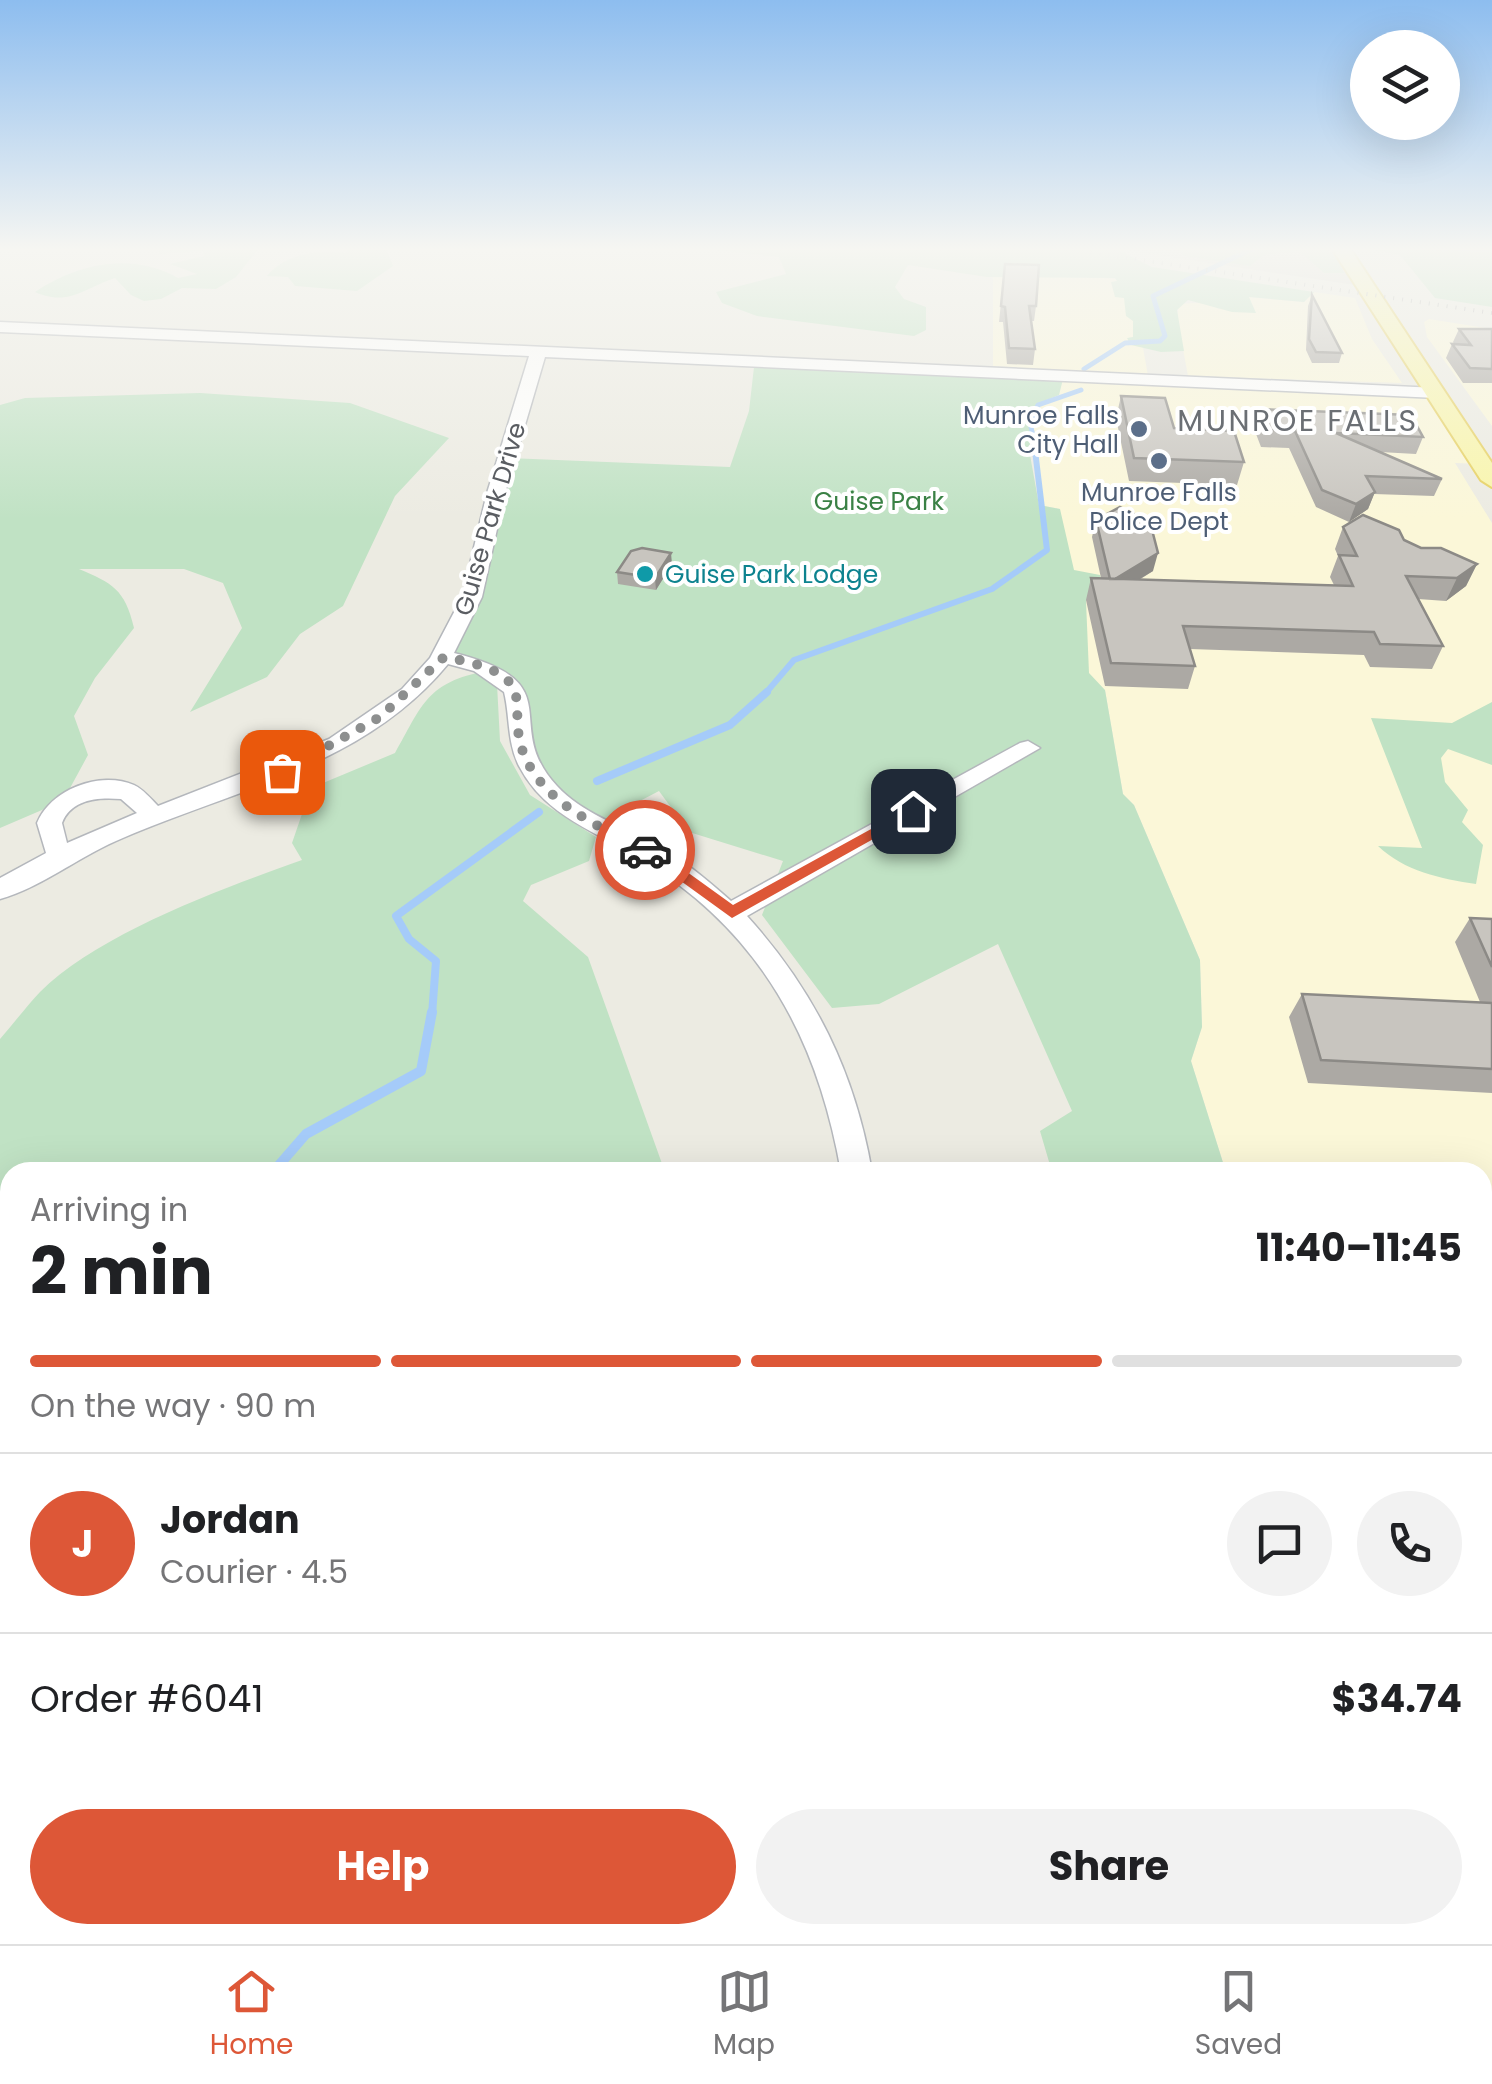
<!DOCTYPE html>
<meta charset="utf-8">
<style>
body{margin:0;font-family:Poppins,sans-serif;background:#f2f2f2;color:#202124;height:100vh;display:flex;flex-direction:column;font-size:38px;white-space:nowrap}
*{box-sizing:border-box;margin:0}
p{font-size:32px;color:#757577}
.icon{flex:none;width:55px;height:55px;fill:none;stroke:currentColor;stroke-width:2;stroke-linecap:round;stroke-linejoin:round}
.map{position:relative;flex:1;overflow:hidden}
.details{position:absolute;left:0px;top:1162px;width:1492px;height:782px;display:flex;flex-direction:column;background:#fff;border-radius:30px 30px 0 0;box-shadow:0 10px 40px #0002}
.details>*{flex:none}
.controls{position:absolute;left:1350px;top:30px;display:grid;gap:20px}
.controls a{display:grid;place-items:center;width:110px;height:110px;border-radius:50%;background:#fff;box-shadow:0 10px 40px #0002;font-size:50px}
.pin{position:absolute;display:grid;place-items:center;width:85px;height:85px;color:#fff;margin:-42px;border-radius:20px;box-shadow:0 5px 15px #0006}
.courier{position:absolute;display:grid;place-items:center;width:100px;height:100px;margin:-50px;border:8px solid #dd5737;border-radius:50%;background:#fff;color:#222;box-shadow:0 2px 12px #0007}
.head em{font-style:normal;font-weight:700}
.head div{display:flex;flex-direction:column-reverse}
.head{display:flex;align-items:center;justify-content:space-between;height:170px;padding:0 30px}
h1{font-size:65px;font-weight:700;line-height:75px}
.bar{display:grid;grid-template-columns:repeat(4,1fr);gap:15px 10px;align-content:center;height:120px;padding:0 30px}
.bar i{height:12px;border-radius:8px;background:#e0e0e0}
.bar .on{background:#dd5737}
.bar p{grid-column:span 4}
.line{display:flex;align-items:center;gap:25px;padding:0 30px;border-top:2px solid #e0e0e0}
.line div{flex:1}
.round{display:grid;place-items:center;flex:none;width:105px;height:105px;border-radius:52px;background:#f2f2f2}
.action{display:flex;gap:20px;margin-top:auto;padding:20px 30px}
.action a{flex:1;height:115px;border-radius:60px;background:#dd5737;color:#fff;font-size:40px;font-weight:700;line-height:115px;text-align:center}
.action a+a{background:#f2f2f2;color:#202124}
.dock{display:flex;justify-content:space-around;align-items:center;height:140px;border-top:2px solid #e0e0e0;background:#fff;font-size:28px;color:#757577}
.dock a{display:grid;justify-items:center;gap:5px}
.dock .on{color:#dd5737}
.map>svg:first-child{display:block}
.commercial{fill:#fbf7d8}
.industrial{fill:#dedcd6}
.green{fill:#c0e2c4}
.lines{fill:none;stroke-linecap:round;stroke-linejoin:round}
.stream-far3{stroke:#a5cbf9;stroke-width:5}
.stream-far2{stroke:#a5cbf9;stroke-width:6}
.stream-far1{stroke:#a5cbf9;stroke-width:8}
.stream{stroke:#a5cbf9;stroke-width:10}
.minor-casing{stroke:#b4b7bc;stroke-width:3}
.major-casing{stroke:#e7d160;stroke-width:4}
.minor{fill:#fff;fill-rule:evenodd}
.major{fill:#f9f5aa;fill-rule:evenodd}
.rail{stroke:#b3b4b4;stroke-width:4;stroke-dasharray:1 8;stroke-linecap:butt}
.wall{fill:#aca9a4}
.shaded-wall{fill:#8c8a86}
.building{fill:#c8c5bf;stroke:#8c8a86;stroke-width:2.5}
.route{fill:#dd5737}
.done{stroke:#8d8f8f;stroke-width:10;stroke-dasharray:0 18}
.service-dot{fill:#5c6f8a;stroke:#fff;stroke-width:4}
.culture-dot{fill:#0f9aa8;stroke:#fff;stroke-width:4}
.labels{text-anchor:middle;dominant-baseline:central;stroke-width:8;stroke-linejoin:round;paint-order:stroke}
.far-service-label{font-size:25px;fill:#4e5e75;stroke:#fff;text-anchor:end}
.far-park-label{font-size:25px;fill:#3a8145;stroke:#fff}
.far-street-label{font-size:25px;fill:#5a5d62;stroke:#fff}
.far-culture-label{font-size:25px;fill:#0d838f;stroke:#fff;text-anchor:start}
.far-quarter-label{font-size:30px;letter-spacing:2.5px;fill:#6b6f74;stroke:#fff}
</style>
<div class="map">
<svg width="1492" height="1944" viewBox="0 0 1492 1944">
<rect width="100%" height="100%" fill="#ecebe2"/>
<path class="commercial" d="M993,270L1131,280L1148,376L993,366Z
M1314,292L1355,298L1372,339L1402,383L1188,376L1177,316L1179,304L1208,302L1218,309L1248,297L1304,302Z
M1429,319L1492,329V426L1427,337L1424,322Z
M1062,381L1437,393L1482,464L1455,463L1492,523V1244L1483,1243L1482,1172H1226L1191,1061L1202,1027L1200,960L1134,805L1123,794L1105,690L1076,687L1060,509L1039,505L1030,423L1037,404L1059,395Z"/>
<path class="industrial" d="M1112,247H1330L1355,285L1117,249Z"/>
<path class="green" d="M159,247H260L236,277L216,289L182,288L161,299L144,301L131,295L115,278C84,288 69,307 35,292C79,263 131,252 178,278L197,274L170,264L204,256L203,251L159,254Z
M352,247H404L387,250L393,266L357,291L295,286L288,277L267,276C286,253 317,250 345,253Z
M687,247H1112L1152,267L1314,292L1304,302L1249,297L1256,313L1232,312L1188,300L1177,310L1184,351L1161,352L1131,345L1127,338L1133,337V321L1126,316L1124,298L1115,297L1111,282L1117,281L1115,278L987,277L908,265L895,287L904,299L926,307V330L914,336L757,316L722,303L716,292L786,274L779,257Z
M1178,247H1322L1337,258L1344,273H1324L1299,251L1264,255L1250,266L1184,256Z
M1360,247H1492V307L1435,298L1400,255Z
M754,367L1063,379L1059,395L1037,404L1030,423V455L1039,505L1060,509L1074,570L1100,575L1102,583L1086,601L1089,673L1105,690L1123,794L1134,805L1200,960L1202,1027L1191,1061L1226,1172H1052L1040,1131L1072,1111L998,944L879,1004L832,1008L762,915L783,861L689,832L659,791L596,824L545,788L509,678L444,657L505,458L730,467L749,411Z
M200,393L350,403L449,438L395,496L343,606L300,634L267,677L190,712L242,628L223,583L184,569H79C112,583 125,589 134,628L95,678L74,716L88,755L63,801L0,828V405L25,398Z
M481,672L497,684L500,741L530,795L596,837L589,861L531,885L523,901L588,957L665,1172H10V1673L0,1674V1039C13,1024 26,1007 40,992C99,933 224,888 302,860L292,843L311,788L395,753C421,708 425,684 481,672Z
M1492,702V765L1448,749L1441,758L1445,782L1468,810L1462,822L1483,845L1476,884C1441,879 1404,871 1378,846L1422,848L1371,718L1452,723Z
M1483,1781H1492V1944H349L355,1935H1482Z"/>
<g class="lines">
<path class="stream-far3" d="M1397,247L1492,249
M1084,369L1125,343L1160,341L1165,336L1153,296L1256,247
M1035,444L1030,423L1038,405L1081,390"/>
<path class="stream-far2" d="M764,695L794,660L992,589L1047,550L1034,442"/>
<path class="stream-far1" d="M597,781L730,725L767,692
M432,1015L436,961L409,939L396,916L539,812"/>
<path class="stream" d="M273,1172L306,1134L421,1071L432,1012
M0,1413L10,1400"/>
<defs>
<path id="minor" d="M0,322L1437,388L1445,393L1437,398L545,357L505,493L482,597L454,653C575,683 499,724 557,786C582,813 619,825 650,841C680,857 706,879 731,901L1020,743L1028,741L1040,748L747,916C815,991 855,1073 872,1172H841C818,1040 762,934 644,861C597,831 546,818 519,766C507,743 510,716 504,692L474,671L448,664C362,768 233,789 116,841C77,858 40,888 0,899V878L46,853L37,823C50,790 100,770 134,785C143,789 151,799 158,806L329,739L402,689L430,658L462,597L487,493L529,356L0,332ZM121,799L137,813L67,843L62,823C71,799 98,797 121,799Z
M1482,1685H1492V1727H1482Z
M186,1935H236L232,1944H182Z"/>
<path id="major" d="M1331,247H1349L1492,463V487L1481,480Z"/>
</defs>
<use href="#minor" class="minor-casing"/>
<use href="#major" class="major-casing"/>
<use href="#minor" class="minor"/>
<use href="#major" class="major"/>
<path class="rail" d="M1055,247L1492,313"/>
</g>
<path class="wall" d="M1005,264L1036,306L1034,321H1031L1035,349L1033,365L1007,364L1003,322H999Z
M1312,295L1342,353L1339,363H1312L1306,350L1308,306Z
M1459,329H1492V383H1463L1446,358L1452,344H1454L1453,342Z
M1121,396L1174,428L1244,462L1237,485L1129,481L1116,418Z
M1259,409L1423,437L1416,454L1380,452L1442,479L1434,496L1374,494L1368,509L1349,522L1316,507L1289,448L1261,447L1253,426Z
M1096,520L1153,571L1139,580L1334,585L1330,577L1338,556L1335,549L1343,527L1404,540L1421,548L1477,564L1466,586L1446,601L1418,599L1443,646L1432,669L1370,667L1364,655L1190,649L1195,666L1188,689L1105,686L1086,600L1091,578H1101L1092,537Z
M672,564L656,590L618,584L617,572Z
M1470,918L1492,919V1093L1308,1083L1289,1017L1302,994L1480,1002L1455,942Z"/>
<path class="shaded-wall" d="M1375,492L1368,509L1349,522L1356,504Z
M671,553L672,564L656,590L655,578Z
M1158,553L1153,571L1106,599L1110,582Z
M1477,564L1466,586L1446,601L1457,578Z"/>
<path class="building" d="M1005,264L1039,265L1036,306H1029L1035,349L1009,348L1005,307L1001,306Z
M1312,295L1342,353L1316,352L1309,339Z
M1459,329H1492V369L1470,368L1452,344L1471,345Z
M1121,396L1165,398L1174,428L1234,431L1244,462L1134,458Z
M1259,409L1411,415L1423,437L1336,433L1442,479L1366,476L1375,492L1356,504L1322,490L1295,431L1267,430Z
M1120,507L1150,522L1158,553L1115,579H1110L1096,520Z
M1363,515L1399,530L1404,540L1421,548H1441L1477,564L1457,578L1406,576L1443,646L1380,644L1374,632L1183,626L1195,666L1111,663L1091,578L1353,586L1339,555L1357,556L1343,527Z
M642,548L671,553L655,578L617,572L631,551Z
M1470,918L1492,919V967Z
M1302,994L1492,1003V1069L1321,1060Z"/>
<linearGradient id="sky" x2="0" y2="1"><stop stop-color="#8dbdef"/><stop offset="0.48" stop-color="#f6f6f2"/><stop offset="1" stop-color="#f6f6f2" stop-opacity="0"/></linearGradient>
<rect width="1492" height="519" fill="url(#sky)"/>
<path class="route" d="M913,806L918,807V814L732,918L638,850L651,846L733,905Z"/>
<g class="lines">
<path class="done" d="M282,772L380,717L444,657C562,678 489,711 536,776C562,812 607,830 645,850"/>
</g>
<g class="service-dot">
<circle cx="1139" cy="429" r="10"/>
<circle cx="1159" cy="461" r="10"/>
</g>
<circle class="culture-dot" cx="645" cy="574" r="10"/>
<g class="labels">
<g class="far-service-label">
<text x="1119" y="415">Munroe Falls<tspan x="1119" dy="29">City Hall</tspan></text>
<text x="1159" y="492" text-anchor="middle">Munroe Falls<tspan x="1159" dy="29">Police Dept</tspan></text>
</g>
<g class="far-park-label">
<text x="879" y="501">Guise Park</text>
</g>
<g class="far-street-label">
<text transform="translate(490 519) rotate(-74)">Guise Park Drive</text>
</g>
<g class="far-culture-label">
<text x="665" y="574">Guise Park Lodge</text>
</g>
<g class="far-quarter-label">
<text x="1298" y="420">MUNROE FALLS</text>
</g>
</g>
</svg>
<div class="controls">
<a><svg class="icon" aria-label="layers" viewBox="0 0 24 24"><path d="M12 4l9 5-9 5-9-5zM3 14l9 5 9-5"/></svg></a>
</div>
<div class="pin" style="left:282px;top:772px;background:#ea580c"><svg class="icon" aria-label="bag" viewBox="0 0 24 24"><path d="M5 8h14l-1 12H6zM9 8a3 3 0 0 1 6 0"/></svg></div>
<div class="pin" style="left:913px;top:811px;background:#1f2937"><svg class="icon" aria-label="home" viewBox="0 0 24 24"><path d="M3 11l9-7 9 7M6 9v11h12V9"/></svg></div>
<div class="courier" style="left:645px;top:850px"><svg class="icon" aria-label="car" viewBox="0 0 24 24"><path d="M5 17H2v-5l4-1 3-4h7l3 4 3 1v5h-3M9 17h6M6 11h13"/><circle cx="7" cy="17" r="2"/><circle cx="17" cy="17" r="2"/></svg></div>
<section class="details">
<div class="head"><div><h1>2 min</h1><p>Arriving in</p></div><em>11:40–11:45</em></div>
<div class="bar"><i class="on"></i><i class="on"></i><i class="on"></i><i></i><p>On the way · 90 m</p></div>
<div class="line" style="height:180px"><b class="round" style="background:#dd5737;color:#fff">J</b><div><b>Jordan</b><p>Courier · 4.5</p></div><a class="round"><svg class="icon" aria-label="chat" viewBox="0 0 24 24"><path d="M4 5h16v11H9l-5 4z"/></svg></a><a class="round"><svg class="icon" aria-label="phone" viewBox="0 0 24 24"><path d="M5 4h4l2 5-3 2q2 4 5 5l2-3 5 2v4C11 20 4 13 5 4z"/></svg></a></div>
<div class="line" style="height:130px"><div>Order #6041</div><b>$34.74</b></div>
<div class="action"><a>Help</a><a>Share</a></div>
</section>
</div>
<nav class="dock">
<a class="on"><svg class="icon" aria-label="home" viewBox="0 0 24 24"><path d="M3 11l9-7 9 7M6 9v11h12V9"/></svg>Home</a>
<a><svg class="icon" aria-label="map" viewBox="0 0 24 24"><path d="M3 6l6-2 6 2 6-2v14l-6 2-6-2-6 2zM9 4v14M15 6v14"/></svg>Map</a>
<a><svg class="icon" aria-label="saved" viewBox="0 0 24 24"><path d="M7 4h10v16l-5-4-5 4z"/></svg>Saved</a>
</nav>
